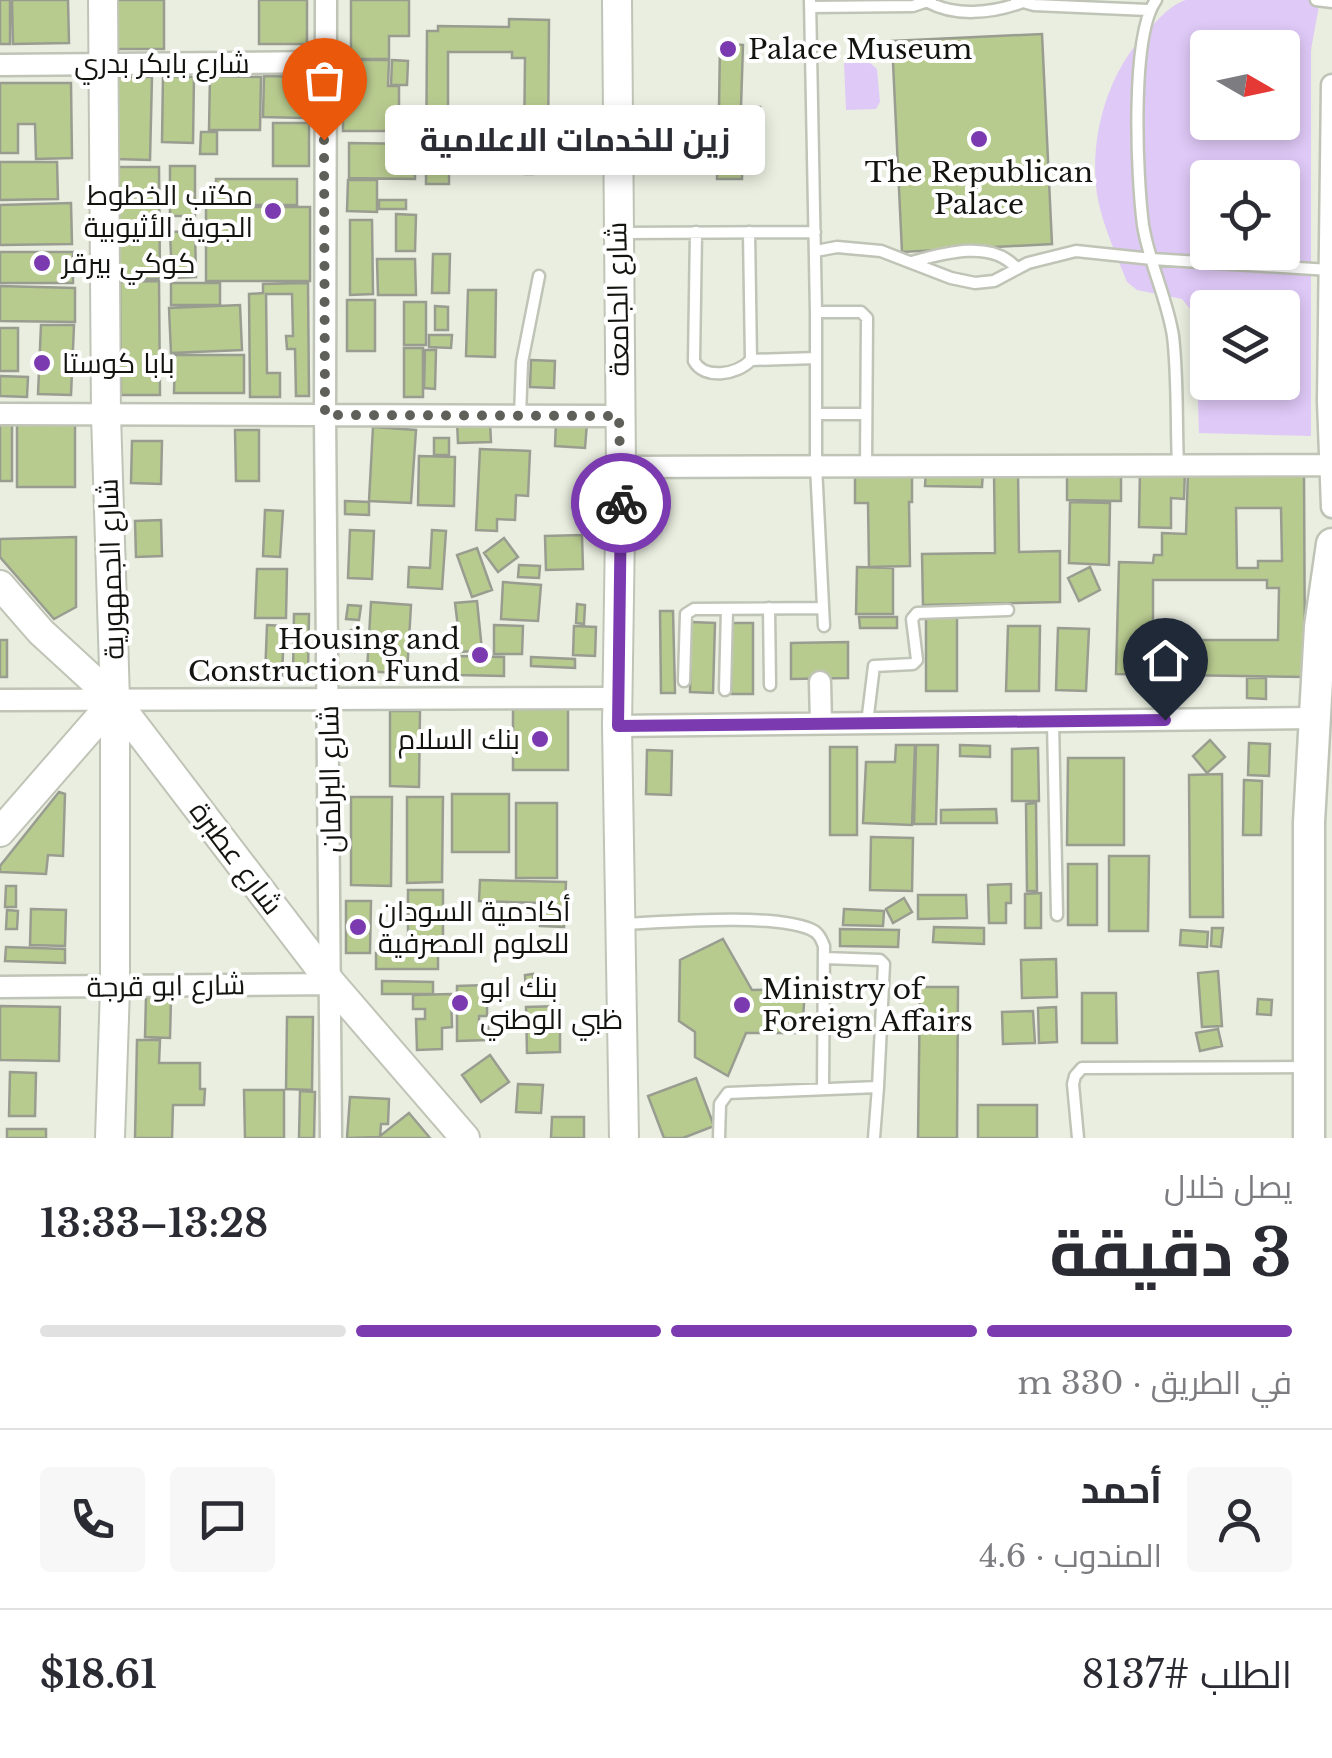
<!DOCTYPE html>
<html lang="ar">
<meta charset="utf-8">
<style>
body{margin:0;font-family:"Libre Baskerville",Cairo,serif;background:#f7f7f7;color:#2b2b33;direction:rtl;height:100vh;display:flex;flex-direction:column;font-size:38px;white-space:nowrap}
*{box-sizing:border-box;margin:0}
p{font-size:32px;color:#7c7c81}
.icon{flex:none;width:55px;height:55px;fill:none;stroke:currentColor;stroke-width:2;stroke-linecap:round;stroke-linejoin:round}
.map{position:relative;height:1138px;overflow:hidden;direction:ltr}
.drawer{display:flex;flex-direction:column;background:#fff;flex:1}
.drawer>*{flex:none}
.needle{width:65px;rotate:99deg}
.fabs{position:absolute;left:1190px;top:30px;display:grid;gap:20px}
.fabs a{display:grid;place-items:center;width:110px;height:110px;border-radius:10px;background:#fff;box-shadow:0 5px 15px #0003;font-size:50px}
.pin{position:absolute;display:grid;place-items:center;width:85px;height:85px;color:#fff;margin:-102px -42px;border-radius:50% 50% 50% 0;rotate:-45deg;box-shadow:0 0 10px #0007}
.pin .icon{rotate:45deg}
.courier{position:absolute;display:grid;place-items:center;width:100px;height:100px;margin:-50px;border:8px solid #7b3aaf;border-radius:50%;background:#fff;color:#222;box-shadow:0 2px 12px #0007}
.bubble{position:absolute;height:70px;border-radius:10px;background:#fff;box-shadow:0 5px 15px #0003;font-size:32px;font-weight:700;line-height:70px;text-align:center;direction:rtl}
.headline em{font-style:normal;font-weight:700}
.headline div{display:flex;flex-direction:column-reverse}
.headline{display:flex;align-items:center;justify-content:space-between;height:170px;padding:0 40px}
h1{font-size:65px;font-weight:700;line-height:75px}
.bar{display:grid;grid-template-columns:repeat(4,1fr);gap:15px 10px;align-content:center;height:120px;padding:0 40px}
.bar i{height:12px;border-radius:8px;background:#e1e1e2}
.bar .current{background:#7b3aaf}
.bar p{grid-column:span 4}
.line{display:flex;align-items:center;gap:25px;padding:0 40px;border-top:2px solid #e1e1e2}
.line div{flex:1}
.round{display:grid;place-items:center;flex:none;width:105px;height:105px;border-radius:10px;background:#f7f7f7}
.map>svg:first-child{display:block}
.green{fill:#dfc9f7;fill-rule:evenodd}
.building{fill:#b8cb8f;stroke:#989d90;stroke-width:2.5;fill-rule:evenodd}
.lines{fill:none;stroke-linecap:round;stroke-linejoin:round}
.lane-casing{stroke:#bfc4b6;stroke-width:15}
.street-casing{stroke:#bfc4b6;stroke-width:25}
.secondary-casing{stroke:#bfc4b6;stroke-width:32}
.primary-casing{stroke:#bfc4b6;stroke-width:35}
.lane{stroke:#fff;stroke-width:10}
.street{stroke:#fff;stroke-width:20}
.secondary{stroke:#fff;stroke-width:28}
.primary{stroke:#fff;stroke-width:30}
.done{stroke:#5e6059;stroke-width:10;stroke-dasharray:0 18}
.route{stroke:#7b3aaf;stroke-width:12}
.poi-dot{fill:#7b3aaf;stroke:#fff;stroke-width:4}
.labels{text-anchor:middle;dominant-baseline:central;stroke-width:8;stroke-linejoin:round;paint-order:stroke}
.poi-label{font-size:28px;fill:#131410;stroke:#fff;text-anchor:start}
.street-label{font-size:28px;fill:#131410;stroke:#fff}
</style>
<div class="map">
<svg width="1332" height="1138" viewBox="0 0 1332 1138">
<rect width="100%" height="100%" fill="#eaeee0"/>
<path class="green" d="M1186,0H1320L1311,50V436L1199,433L1195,315L1182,299L1137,290L1127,282C1116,254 1102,224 1097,194C1089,139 1107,74 1145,34C1156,22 1169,5 1186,0ZM1208,48H1282V122H1208ZM1208,178H1282V252H1208ZM1208,308H1282V382H1208Z
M844,63H870L877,69L880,102L876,109L846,110Z"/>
<path class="building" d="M0,0H10V44H0Z
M12,0H68L69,43L13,44Z
M117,0H164V49H117Z
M259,0H307V44H259Z
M351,0H409V36H389V59H351Z
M509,19L549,20L548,148H560L559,168H533V174H525V168H504V147H524L525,58H512V52H448V139H493V159H449V184H426L427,31H438V26L509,27Z
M1042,34L1052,244L902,252L892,41Z
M720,44L743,45L741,107H760L759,142L742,141V179H717L718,144H702L703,108H719Z
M343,60H389L388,86H399V131H343Z
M392,60L408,61L407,85H391Z
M163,76L194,77L193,143L162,142Z
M210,76L261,77L260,130H209Z
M264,76L306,77L305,118L263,117Z
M116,77H152L150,160L115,159Z
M0,83H71L72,158L36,159L35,124H18V153H0Z
M273,123H309V166H273Z
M201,132H217V154H200Z
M349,143L415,144V179L349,178Z
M0,162H57L58,199L0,200Z
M170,166H195V216H170Z
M117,167H159L160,279H118Z
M216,179H297V205H216Z
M348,180H377V212L347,211Z
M379,200H406V209H379Z
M71,203L72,244L0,245V205Z
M206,207H310V281H206Z
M396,214L416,215L415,251H396Z
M350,220H372L373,294L350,295Z
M195,231L196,277L172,278L170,232Z
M0,252H73V283H0Z
M433,254H450L449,293H432Z
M377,259H415L416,295H378Z
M159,281L160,395H121L120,282Z
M171,283H220V305H171Z
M308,283L309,396H296L295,349H287L286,336H293L292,294H266L267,373H280V397H250L249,294L263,293V284Z
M0,286L75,288V322L0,321Z
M468,290H496L495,357L466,356Z
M347,300H375V351H347Z
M404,302H426V345H404Z
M240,305L242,350L171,353L169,308Z
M435,306L448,307V330H435Z
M41,325H74L71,395L38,394Z
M0,328H18V371H0Z
M429,335H452L451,348L429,347Z
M404,348H423V397H404Z
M425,350H436L435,389L424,388Z
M175,355H244V393H174Z
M531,360L555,361L554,388L530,387Z
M0,376L28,377L27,397L0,396Z
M556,421L587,423L585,448L555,446Z
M0,422H12V481H0Z
M457,422H490L491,442L458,443Z
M17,423H75V487H17Z
M373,427L416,430L411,503L369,501Z
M235,430H259V481H236Z
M434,438H449V455H434Z
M132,441H162L161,484L131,483Z
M480,449L530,451L528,496L516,495L515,520L497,519V531L476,530Z
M419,456L455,457L454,506L418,505Z
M1067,469H1121V501L1067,500Z
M1140,469L1185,470L1184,499L1171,498V528L1139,527Z
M926,470L983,471L982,487L925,486Z
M1018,470L1019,552L1060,551V602L923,605L922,554L995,553L994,471Z
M912,471V502H909L910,566L869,567L868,503H855V473Z
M1188,471L1304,473L1305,677L1116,674L1119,562L1153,563L1154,555H1162V533L1186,534ZM1236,508H1281L1282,561H1258V568H1237ZM1153,580H1267V588H1279L1278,640H1153Z
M345,501L369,502V515L345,514Z
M1070,502L1110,503L1109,565L1069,563Z
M265,510L283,511L280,557L263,556Z
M161,520L162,556L136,557L135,521Z
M350,530L374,531L372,579L348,578Z
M432,530L446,531L442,589L408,587L409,567L430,568Z
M582,535L583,569L546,570L545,536Z
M76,537V607L54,619L0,557V539Z
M504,538L518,557L498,572L484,553Z
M477,548L492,590L472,597L457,555Z
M519,565L540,566L539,578L518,577Z
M857,567L893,568V614H856Z
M1090,567L1100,590L1079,601L1068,578Z
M257,569H287L286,618H255Z
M503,582L541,585L538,621L501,619Z
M477,601L482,650L461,652L455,603Z
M371,602L411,605L407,674L367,671Z
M577,604L585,605L584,624L576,623Z
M348,605L361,606L359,620L346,619Z
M660,611H673L675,693H661Z
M294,614H309L308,676H293Z
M859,617H897V628H860Z
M926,617H957V691H926Z
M691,622L715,623L713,693L690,692Z
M731,623H753V694H731Z
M267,625L284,626L282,678L265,677Z
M494,625L523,626L522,654H494Z
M574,626L596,627L595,656L573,655Z
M1008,626H1040L1039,691H1006Z
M359,627L367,648L355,652L347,632Z
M1058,628L1089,629L1086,691L1056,690Z
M0,640H7V677H0Z
M848,642V678L791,679V643Z
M455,656L504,657V676L455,675Z
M531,657L575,659V668L531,666Z
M1247,678H1266V699L1247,698Z
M513,709H568V770H513Z
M390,711H420L419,787L390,786Z
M1210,740L1225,757L1207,773L1193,756Z
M1249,743L1270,744L1269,776L1248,775Z
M896,745H915L912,825L863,823L866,762H895Z
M916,745H938L936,824H914Z
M960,745L990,746V757L960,756Z
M830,747H857V835H830Z
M1038,748L1039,801H1012V749Z
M647,750L672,751L671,795L646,794Z
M1068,758H1124V845H1067Z
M1222,774L1223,917H1190L1189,775Z
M1244,780L1262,781L1261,835H1243Z
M59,792L65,794L63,856L48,855L46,874L0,872V866Z
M452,794H509V852H452Z
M351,797H392L391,886L351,885Z
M407,797H443L442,882L407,883Z
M516,803H557V878H516Z
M1036,803L1037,891H1027L1026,804Z
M996,809L997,823H941V810Z
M871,837L913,838L912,891L870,890Z
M1109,856H1149L1148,931H1109Z
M1068,864H1097V925H1068Z
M480,880L566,882L564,927L540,926V903L479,901Z
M1011,884V903H1006V923H989L988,885Z
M6,886H16V907H5Z
M408,890H443V948H408Z
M1041,893V928H1025V894Z
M918,895H966L967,918L918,919Z
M904,898L912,912L893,923L886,909Z
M346,901H371L370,953H346Z
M31,909L66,910L65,946L30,945Z
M844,909L884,911L883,926L843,925Z
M7,910L18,911L17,929H6Z
M934,927L984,928V944L933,942Z
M1212,928H1223L1221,947L1211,946Z
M840,929L899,930L898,947L840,946Z
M1181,930L1208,932L1207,947L1180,945Z
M723,939L752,990L805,989L802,1033H746L728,1076L695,1057V1032L679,1021L680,960Z
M6,947L65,949V963L5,961Z
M376,953H438V969H376Z
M1056,959L1057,997L1022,998L1021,960Z
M1218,971L1222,1026L1202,1027L1198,973Z
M533,974L534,997H526L525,975Z
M382,981L433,982V994H382Z
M487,985V1016H479V1024H488L489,1040L457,1041V986Z
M920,987H958L957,1138H918Z
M1082,993H1116L1117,1043H1082Z
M451,994L452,1027L442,1028V1049L417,1050L416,1019H425V1009H413V995Z
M146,997L171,998L170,1038L145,1037Z
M1258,999L1272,1000L1271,1015L1257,1014Z
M0,1006L60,1007L59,1061L0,1060Z
M560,1006V1052L527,1053L526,1007Z
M1056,1007L1057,1042L1039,1043L1038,1008Z
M1033,1011L1035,1043L1003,1044L1002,1012Z
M287,1017H313L312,1090L286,1089Z
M1218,1029L1222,1046L1200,1051L1196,1033Z
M137,1040H160L159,1063H200V1089H205L204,1105H173L172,1138H135Z
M490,1055L509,1082L481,1102L462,1075Z
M10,1072L36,1073L35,1116H9Z
M696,1078L714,1126L683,1138H664L648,1096Z
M518,1084L543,1085L541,1113L516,1112Z
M244,1090H284V1138H245Z
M300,1091L315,1092L314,1138H299Z
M350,1097L389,1099L388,1124H381L380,1137L347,1138Z
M978,1105H1037V1138H978Z
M409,1113L430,1138H381L380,1136Z
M552,1117H584V1138H551Z
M7,1129H46V1138H7Z"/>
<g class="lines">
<defs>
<path id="lane" d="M810,0L816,312V466L824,626
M1016,0L1034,5L1148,10
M1156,0C1130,36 1137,179 1143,225C1149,263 1167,298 1173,336C1178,378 1176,422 1178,465
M1316,0L1332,2
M928,2C955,17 992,13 1020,3
M810,7L913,6L931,0
M696,232L694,361C704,380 737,375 751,360L816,358
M749,232L751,360
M621,233L815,232
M816,251L837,247L881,251L951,278L975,283L994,281L1028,263L1076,251L1152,259L1330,270
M912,262C944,253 993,239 1017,269
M816,312H861L867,318L866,466
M816,414H866
M520,416L522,362L539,276
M769,608L770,685
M684,681L686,614L694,609L823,608
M725,690L727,609
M1053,722L1057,915
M867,723L874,666L913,664L917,660L912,619L917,613L1008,610
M622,924C668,922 769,913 810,929C818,932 821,938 824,946L823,1089
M824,958L880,960L884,964L878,1087
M719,1138L720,1104L728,1093L878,1087L874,1138
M1078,1138L1073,1084L1075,1076L1082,1068L1308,1067"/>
<path id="street" d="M326,0L325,415L331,1138
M0,65L324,62
M1332,85L1328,401L1332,507
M0,414L619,416
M621,467L1329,465
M820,682L821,723
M0,700L617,698
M617,726L1315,718
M0,987L332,984"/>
<path id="secondary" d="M103,0L106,415L115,700V988L110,1138
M617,0L621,467L617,726L624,1138
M0,585L41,632L115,700L332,984L465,1138
M0,832L115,700"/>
<path id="primary" d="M1309,1138V822L1320,627L1332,544"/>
</defs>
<use href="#lane" class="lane-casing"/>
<use href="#street" class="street-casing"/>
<use href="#secondary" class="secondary-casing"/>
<use href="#primary" class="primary-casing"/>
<use href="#lane" class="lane"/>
<use href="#street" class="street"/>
<use href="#secondary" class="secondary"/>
<use href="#primary" class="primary"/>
</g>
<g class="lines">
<path class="done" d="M324,140L325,415L619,416L621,503"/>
<path class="route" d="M621,503L618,726L1165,720"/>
</g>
<g class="poi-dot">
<circle cx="728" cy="49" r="10"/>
<circle cx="979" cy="139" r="10"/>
<circle cx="273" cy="211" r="10"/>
<circle cx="42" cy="263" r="10"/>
<circle cx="42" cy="363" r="10"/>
<circle cx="480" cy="655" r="10"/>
<circle cx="540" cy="739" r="10"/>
<circle cx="358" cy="927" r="10"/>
<circle cx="460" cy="1003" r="10"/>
<circle cx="742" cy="1005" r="10"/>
</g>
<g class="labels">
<g class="poi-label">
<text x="748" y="49">Palace Museum</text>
<text x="979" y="172" text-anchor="middle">The Republican<tspan x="979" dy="32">Palace</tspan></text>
<text x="253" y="195" text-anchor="end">مكتب الخطوط<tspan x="253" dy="32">الجوية الأثيوبية</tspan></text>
<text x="62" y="263">كوكي بيرقر</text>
<text x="62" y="363">بابا كوستا</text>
<text x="460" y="639" text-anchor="end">Housing and<tspan x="460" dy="32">Construction Fund</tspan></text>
<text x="520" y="739" text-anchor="end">بنك السلام</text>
<text x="378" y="911">أكادمية السودان<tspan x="378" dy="32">للعلوم المصرفية</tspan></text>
<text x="480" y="987">بنك ابو<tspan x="480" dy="32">ظبي الوطني</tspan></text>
<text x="762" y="989">Ministry of<tspan x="762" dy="32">Foreign Affairs</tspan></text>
</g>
<g class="street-label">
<text x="162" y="63">شارع بابكر بدري</text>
<text transform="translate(618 299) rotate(-91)">شارع الجامعة</text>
<text transform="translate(111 569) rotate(-92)">شارع الجمهورية</text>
<text transform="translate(330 779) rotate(-91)">شارع البرلمان</text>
<text transform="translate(236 858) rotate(53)">شارع عطبرة</text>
<text transform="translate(166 986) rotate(-1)">شارع ابو قرجة</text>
</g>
</g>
</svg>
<div class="fabs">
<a><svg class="needle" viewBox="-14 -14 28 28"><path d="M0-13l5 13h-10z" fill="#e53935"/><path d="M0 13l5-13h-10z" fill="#7c7c81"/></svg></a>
<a><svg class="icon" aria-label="locate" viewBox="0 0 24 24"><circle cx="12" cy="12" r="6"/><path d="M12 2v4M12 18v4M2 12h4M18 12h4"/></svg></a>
<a><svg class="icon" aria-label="layers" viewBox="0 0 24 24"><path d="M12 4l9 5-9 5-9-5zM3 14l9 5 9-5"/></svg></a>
</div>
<div class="pin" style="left:324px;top:140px;background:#ea580c"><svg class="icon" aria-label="bag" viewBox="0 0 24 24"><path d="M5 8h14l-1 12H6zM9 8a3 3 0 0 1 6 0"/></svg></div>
<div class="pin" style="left:1165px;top:720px;background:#1f2937"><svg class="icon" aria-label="home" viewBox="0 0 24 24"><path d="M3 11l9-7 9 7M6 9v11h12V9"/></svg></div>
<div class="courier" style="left:621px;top:503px"><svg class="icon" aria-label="bike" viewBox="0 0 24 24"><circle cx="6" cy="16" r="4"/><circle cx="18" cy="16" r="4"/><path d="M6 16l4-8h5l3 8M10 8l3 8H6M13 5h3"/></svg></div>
<div class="bubble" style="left:385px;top:105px;width:380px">زين للخدمات الاعلامية</div>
</div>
<section class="drawer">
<div class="headline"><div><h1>3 دقيقة</h1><p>يصل خلال</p></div><em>13:28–13:33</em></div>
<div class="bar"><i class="current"></i><i class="current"></i><i class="current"></i><i></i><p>في الطريق · 330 m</p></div>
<div class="line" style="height:180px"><a class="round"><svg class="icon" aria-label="person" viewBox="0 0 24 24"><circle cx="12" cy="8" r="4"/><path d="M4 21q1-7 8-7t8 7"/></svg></a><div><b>أحمد</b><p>المندوب · 4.6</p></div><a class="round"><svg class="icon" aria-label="chat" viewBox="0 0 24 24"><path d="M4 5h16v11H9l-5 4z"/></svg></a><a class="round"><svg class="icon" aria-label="phone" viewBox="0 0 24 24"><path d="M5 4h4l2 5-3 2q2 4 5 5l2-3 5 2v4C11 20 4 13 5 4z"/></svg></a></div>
<div class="line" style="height:130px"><div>الطلب #8137</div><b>$18.61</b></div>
</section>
